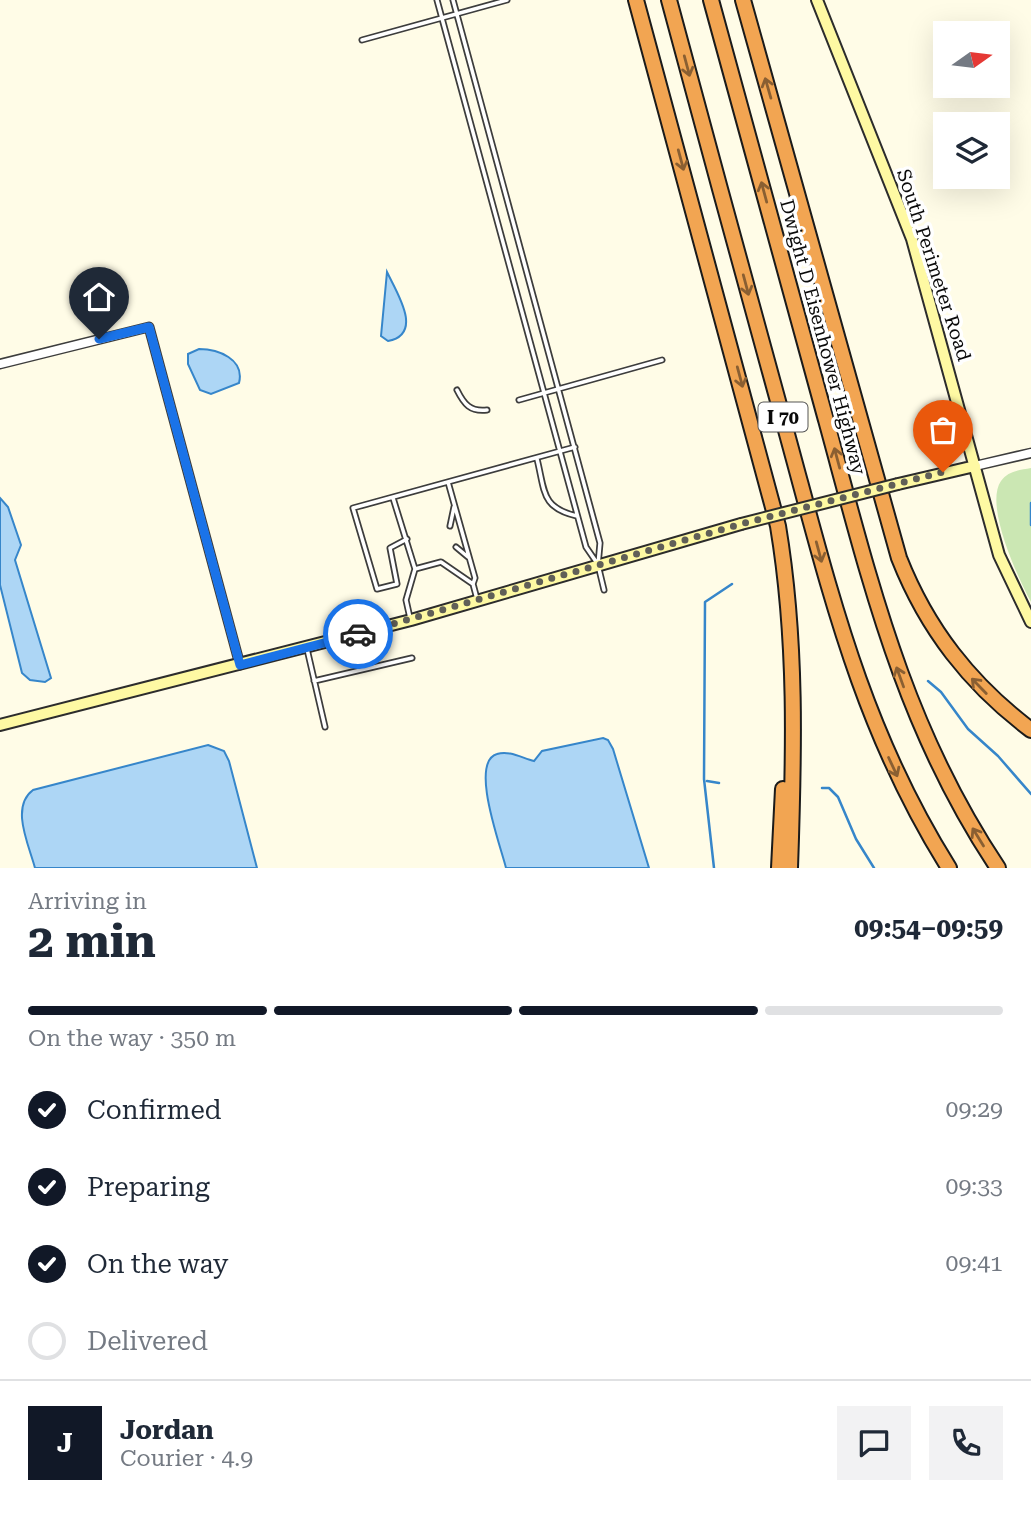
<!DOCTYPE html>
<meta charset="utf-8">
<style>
body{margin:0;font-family:"Roboto Serif",serif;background:#f2f2f3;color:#1f2937;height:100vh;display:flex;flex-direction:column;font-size:26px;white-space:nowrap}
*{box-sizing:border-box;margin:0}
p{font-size:23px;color:#747a83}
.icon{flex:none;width:38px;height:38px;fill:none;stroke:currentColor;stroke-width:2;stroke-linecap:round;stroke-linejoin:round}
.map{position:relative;height:868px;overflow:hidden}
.details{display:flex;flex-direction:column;background:#fff;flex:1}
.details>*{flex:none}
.needle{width:46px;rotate:76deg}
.fabs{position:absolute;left:933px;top:21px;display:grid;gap:14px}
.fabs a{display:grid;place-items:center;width:77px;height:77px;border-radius:0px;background:#fff;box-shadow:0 7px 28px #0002;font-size:35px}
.pin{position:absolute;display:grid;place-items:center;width:60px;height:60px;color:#fff;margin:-72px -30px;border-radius:50% 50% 50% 0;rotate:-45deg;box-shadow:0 0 7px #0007}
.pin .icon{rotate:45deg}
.courier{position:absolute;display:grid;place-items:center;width:70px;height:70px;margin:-35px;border:5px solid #1a73e8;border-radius:50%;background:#fff;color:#222;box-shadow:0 2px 9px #0007}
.head em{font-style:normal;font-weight:700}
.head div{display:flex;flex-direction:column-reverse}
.head{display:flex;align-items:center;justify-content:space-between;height:119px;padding:0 28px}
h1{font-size:46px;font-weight:700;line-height:52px}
.bar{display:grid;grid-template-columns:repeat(4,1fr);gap:10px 7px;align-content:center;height:84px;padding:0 28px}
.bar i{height:9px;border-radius:5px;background:#e0e1e3}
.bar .on{background:#111827}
.bar p{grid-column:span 4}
.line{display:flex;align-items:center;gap:18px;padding:0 28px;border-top:2px solid #e0e1e3}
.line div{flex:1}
.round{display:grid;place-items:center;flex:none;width:74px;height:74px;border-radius:0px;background:#f2f2f3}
ol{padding:0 28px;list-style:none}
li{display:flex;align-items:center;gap:21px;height:77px}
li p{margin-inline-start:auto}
li .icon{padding:7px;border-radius:50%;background:#111827;color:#fff;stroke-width:4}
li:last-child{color:#747a83}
li i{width:38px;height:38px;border:4px solid #e0e1e3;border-radius:50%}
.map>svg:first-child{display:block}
.green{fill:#cbe7b3}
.water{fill:#add6f5;stroke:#3686ca;stroke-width:2}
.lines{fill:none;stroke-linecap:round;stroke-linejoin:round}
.stream{stroke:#3686ca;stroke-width:2.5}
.lane-casing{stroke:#3d3d3d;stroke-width:7}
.street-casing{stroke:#3d3d3d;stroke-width:11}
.secondary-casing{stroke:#2c2c2c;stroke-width:14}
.highway-casing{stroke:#1b1b1b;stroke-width:18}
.lane{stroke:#fff;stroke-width:3.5}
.street{stroke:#fff;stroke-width:8}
.secondary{stroke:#fef9a3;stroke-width:10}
.highway{stroke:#f2a552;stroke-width:14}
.secondary-bridge-casing{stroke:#2c2c2c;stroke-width:14;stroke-linecap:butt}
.secondary-bridge{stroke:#fef9a3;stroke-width:10}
.oneway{stroke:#8a5f32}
.done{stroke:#605f57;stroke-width:7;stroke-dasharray:0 12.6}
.route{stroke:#1a73e8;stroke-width:9}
.labels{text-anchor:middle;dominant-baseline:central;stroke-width:7;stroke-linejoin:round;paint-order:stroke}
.shield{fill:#fff;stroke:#545454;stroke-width:2}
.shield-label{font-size:18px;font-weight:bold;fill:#0a0a0a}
.street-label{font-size:19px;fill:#0a0a0a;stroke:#fff}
</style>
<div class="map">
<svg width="1031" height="868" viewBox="0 0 1031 868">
<rect width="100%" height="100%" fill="#fffce7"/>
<path class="green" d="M1031,468V602C1018,578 984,505 1001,481C1008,471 1020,470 1031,468Z"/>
<path class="water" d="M387,272C397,293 424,334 388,341L381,336Z
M199,349C218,349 245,359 239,383L211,394L200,390L188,364V354Z
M0,498L8,507L21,545L15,560L51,678L45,682L30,680L22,673L0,585Z
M603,738L608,740L613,749L649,868H506C501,847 469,762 497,754C509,750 522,758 534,761L542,751Z
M208,745L224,751L229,761L257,868H35C29,845 10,807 33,790Z"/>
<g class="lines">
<path class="stream" d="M1031,503V525
M928,681L941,692L968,729L998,756L1031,794
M707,781L719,783
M822,788H829L838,797L856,839L874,868
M714,868L704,779L705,602L732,584"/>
<defs>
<path id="lane" d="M437,0L586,547L597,563
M453,0L600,543L598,565L604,590
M362,40L507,0
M457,390C464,404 470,412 487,410
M519,400L662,360
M537,459C545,491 541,508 577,516
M448,482L475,578L473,584
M393,498L415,569
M450,526L454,507
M407,539L390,548L397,584L377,589L353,508L575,447
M456,547L468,557
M410,618L406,600L415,569L441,562L473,584L477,599
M307,649L325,727
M314,681L412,658"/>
<path id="street" d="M0,364L149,327L240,665
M975,466L1031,453"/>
<path id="secondary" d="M817,0L912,239L999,555L1031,622
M898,484L975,466
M0,725L411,620L741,524"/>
<path id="highway" d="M636,0L778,526C797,640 794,753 790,868
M669,0C708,145 747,289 787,434C830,591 861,728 949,868
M711,0C750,140 788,280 826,420C870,581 903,726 998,868
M743,0L899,558C927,629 970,684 1031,730
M779,868L783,789"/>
</defs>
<use href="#lane" class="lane-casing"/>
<use href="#street" class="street-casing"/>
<use href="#secondary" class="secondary-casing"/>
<use href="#highway" class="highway-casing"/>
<use href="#lane" class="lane"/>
<use href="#street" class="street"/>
<use href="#secondary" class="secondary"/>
<use href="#highway" class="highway"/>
<defs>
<path id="secondary-bridge" d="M741,524L898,484"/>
</defs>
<use href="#secondary-bridge" class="secondary-bridge-casing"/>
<use href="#secondary-bridge" class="secondary-bridge"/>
</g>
<defs><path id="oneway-shaft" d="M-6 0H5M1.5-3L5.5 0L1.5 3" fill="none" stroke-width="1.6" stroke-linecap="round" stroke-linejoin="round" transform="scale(1.75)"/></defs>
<g class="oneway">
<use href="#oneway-shaft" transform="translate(687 66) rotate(75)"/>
<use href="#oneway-shaft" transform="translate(768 88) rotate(-106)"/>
<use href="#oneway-shaft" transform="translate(681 160) rotate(75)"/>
<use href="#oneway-shaft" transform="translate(764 192) rotate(-105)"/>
<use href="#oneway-shaft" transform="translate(746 285) rotate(75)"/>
<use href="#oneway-shaft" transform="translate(740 377) rotate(75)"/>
<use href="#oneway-shaft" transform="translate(837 458) rotate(-105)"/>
<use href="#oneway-shaft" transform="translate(819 552) rotate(75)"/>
<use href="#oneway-shaft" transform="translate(900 677) rotate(-110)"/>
<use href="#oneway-shaft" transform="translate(979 686) rotate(-134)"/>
<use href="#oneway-shaft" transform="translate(893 767) rotate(65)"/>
<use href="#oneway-shaft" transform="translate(978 837) rotate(-122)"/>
</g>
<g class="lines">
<path class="done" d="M358,634L741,524L943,472"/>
<path class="route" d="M99,339L149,327L240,665L358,634"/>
</g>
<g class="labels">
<rect class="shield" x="758.5" y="402.5" width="49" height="29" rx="5"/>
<g class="shield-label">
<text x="783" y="417">I 70</text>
</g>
<g class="street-label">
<text transform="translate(934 265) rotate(72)">South Perimeter Road</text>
<text transform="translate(823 337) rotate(75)">Dwight D Eisenhower Highway</text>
</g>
</g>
</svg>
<div class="fabs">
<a><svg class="needle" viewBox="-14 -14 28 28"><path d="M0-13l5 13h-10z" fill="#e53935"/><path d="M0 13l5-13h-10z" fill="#747a83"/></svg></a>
<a><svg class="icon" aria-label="layers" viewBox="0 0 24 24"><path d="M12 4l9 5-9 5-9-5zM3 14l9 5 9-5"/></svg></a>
</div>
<div class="pin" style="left:943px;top:472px;background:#ea580c"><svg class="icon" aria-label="bag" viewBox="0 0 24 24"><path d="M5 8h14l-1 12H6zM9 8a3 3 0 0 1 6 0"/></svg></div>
<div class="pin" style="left:99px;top:339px;background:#1f2937"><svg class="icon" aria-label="home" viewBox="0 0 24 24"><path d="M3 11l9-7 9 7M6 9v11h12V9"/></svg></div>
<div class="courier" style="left:358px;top:634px"><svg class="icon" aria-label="car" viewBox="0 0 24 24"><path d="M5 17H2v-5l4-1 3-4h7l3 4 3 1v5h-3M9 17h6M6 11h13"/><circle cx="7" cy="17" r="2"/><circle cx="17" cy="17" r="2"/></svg></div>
</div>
<section class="details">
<div class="head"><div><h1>2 min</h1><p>Arriving in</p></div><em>09:54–09:59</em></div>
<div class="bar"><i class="on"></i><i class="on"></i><i class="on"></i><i></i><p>On the way · 350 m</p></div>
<ol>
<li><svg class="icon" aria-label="check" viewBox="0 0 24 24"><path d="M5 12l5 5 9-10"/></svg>Confirmed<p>09:29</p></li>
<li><svg class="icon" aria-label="check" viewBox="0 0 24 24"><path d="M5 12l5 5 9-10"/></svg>Preparing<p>09:33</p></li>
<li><svg class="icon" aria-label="check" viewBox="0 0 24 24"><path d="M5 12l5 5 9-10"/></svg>On the way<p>09:41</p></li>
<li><i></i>Delivered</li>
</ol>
<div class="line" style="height:126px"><b class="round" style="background:#111827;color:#fff">J</b><div><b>Jordan</b><p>Courier · 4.9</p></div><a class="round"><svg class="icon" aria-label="chat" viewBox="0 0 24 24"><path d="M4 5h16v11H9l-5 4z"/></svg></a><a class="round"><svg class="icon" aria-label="phone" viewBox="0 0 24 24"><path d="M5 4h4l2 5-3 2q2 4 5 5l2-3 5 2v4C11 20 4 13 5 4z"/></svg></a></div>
</section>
